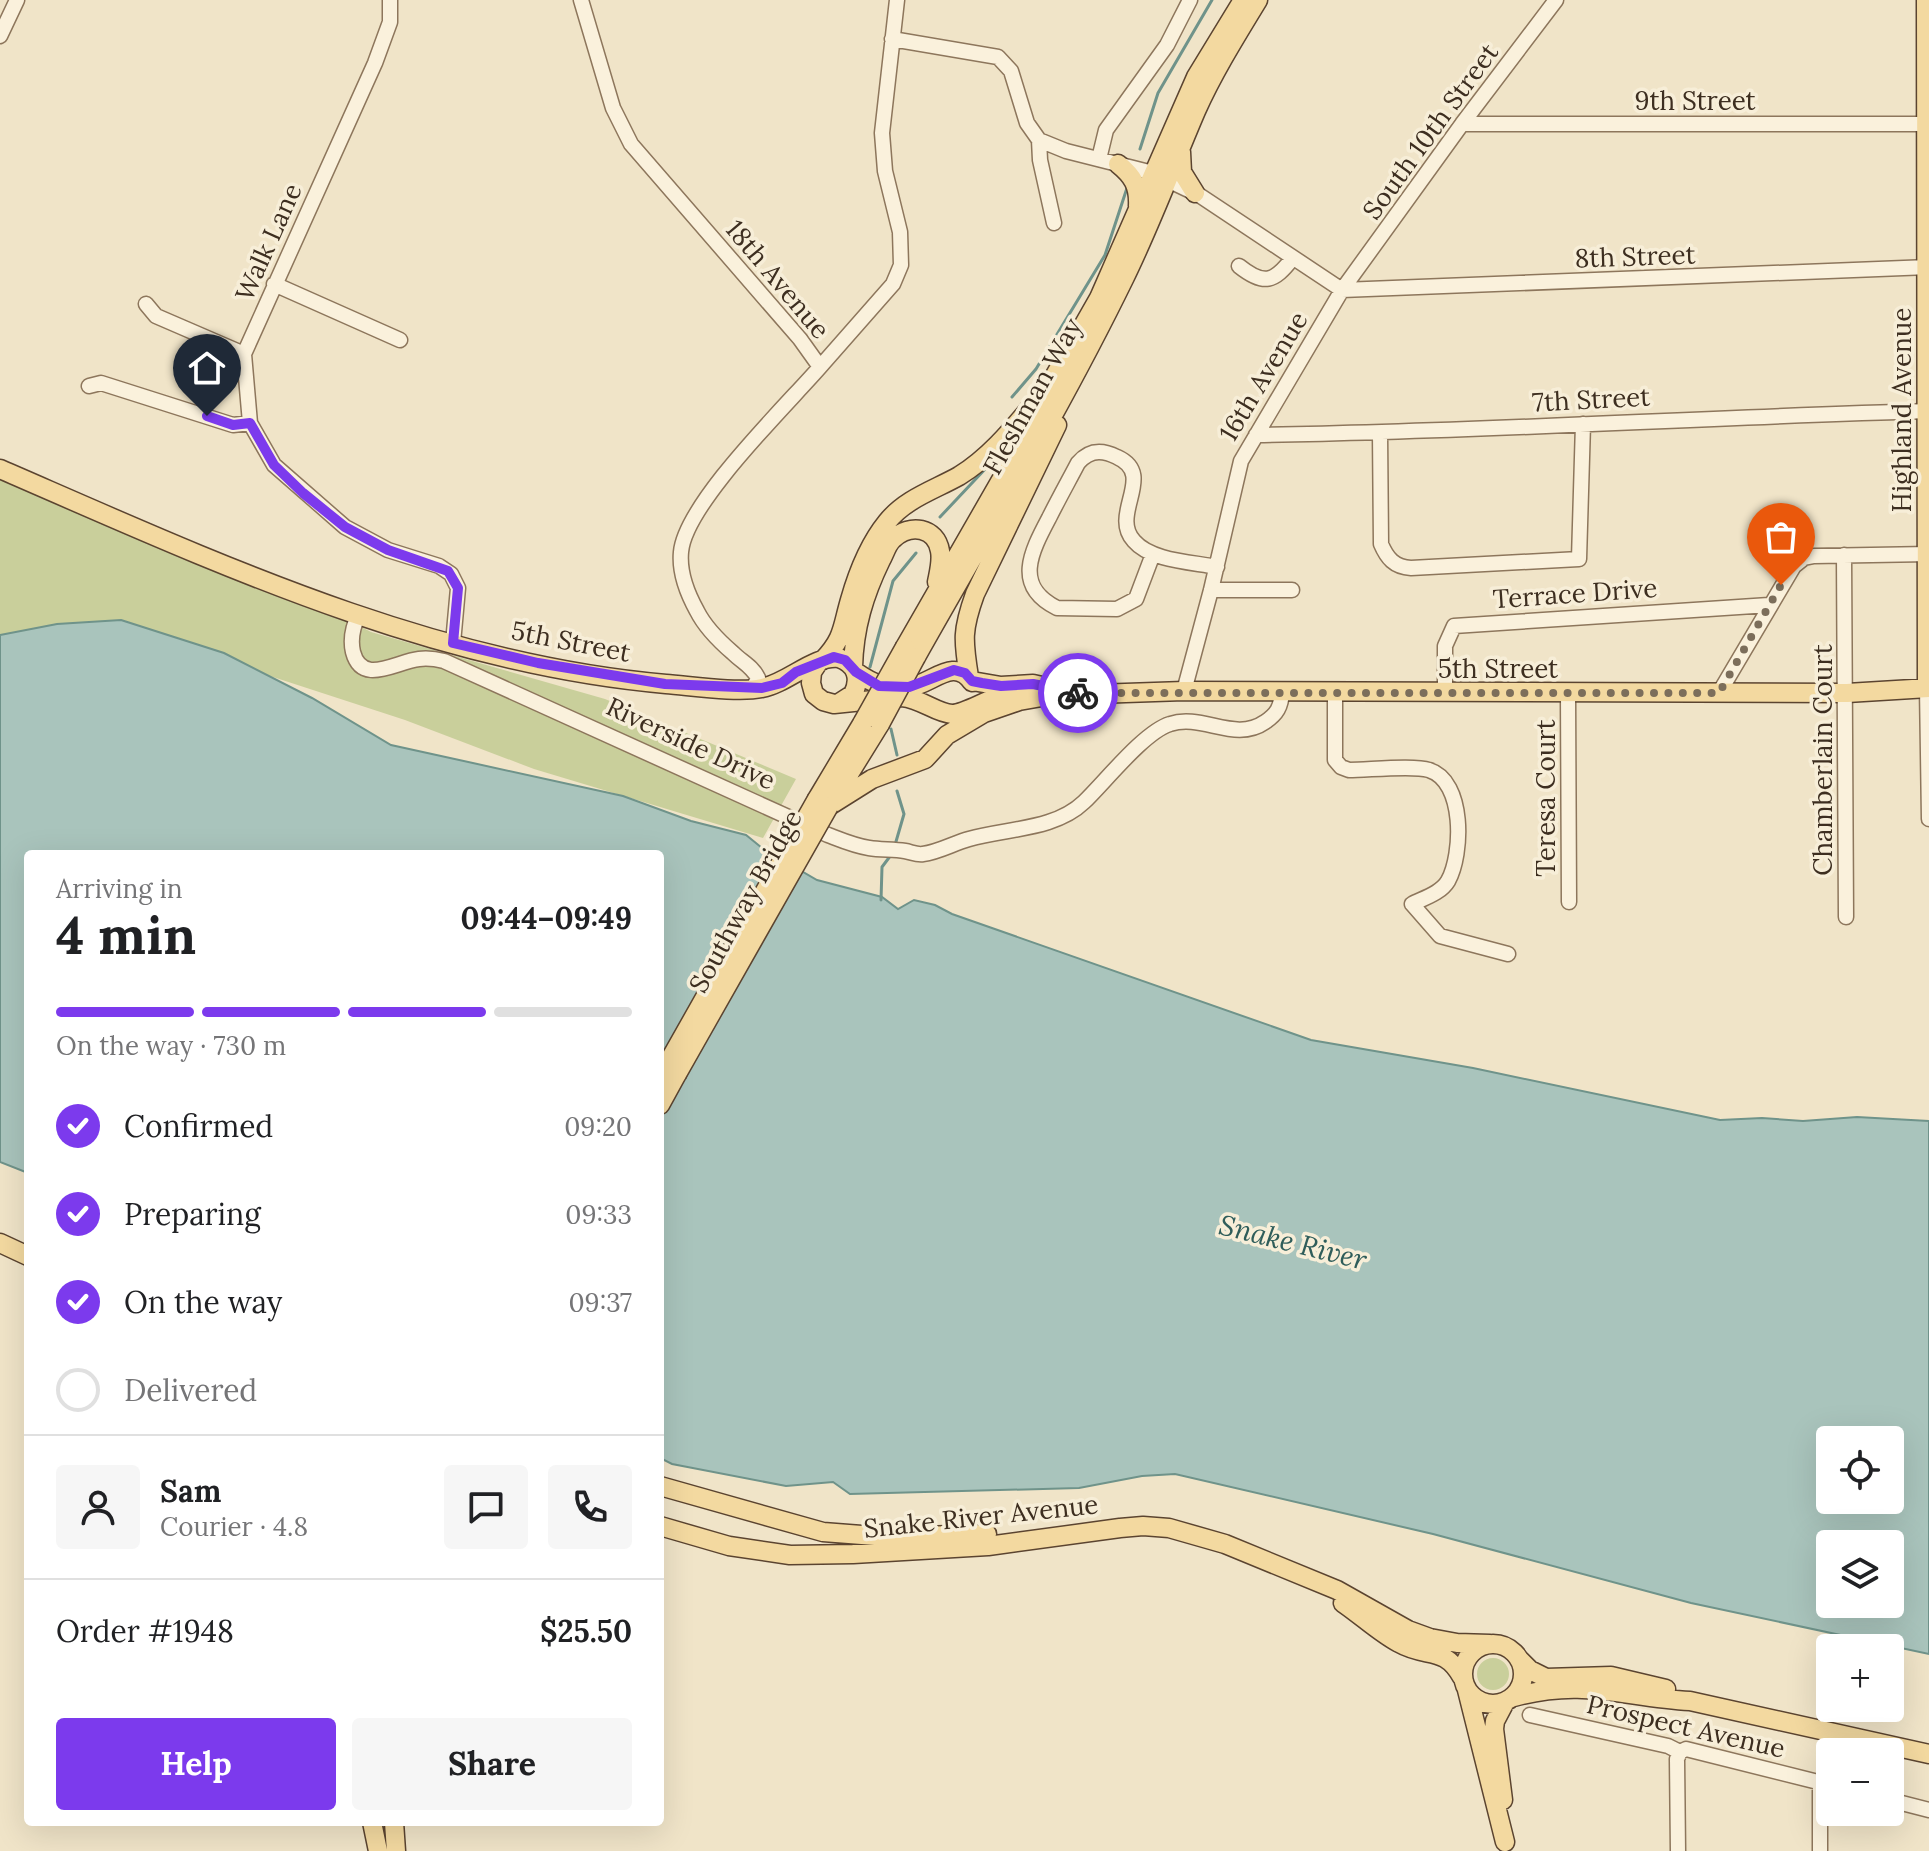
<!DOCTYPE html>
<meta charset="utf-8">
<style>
body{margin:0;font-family:Lora,serif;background:#f6f6f6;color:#202124;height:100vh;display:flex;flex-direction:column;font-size:30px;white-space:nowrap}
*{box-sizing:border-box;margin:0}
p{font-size:26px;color:#757577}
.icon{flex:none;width:44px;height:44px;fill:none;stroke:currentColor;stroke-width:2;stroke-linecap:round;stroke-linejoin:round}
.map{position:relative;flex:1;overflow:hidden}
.sheet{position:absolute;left:24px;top:850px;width:640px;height:976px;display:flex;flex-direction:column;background:#fff;border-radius:8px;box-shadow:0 8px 32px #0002}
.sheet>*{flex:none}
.fabs{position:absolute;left:1816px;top:1426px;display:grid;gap:16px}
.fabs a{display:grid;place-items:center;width:88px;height:88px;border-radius:8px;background:#fff;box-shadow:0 8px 32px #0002;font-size:40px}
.pin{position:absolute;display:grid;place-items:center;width:68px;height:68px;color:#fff;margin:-82px -34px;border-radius:50% 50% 50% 0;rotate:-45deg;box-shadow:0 0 8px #0007}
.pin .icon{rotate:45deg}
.courier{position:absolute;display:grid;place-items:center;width:80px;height:80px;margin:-40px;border:6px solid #7c3aed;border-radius:50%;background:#fff;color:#222;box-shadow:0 2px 10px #0007}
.head em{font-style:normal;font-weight:700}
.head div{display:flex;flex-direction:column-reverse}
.head{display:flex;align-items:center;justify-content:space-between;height:136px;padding:0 32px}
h1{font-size:52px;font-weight:700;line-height:60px}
.bar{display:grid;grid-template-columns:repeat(4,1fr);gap:12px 8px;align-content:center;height:96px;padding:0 32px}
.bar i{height:10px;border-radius:6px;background:#e0e0e0}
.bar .selected{background:#7c3aed}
.bar p{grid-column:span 4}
.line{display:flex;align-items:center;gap:20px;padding:0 32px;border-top:2px solid #e0e0e0}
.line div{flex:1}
.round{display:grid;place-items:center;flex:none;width:84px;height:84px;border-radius:8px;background:#f6f6f6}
ol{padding:0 32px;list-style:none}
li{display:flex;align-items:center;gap:24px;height:88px}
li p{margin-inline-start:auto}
li .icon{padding:8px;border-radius:50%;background:#7c3aed;color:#fff;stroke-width:4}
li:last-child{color:#757577}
li i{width:44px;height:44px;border:4px solid #e0e0e0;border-radius:50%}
.button{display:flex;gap:16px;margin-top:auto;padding:16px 32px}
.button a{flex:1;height:92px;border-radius:8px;background:#7c3aed;color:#fff;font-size:32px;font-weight:700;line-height:92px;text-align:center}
.button a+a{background:#f6f6f6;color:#202124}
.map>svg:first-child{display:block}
.green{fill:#c9cf9b}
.water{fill:#a9c4bc;stroke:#6f938a;stroke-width:2;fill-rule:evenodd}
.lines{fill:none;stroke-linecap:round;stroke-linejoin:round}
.stream{stroke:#6f938a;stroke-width:3}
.minor-casing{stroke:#8d765c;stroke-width:17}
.major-casing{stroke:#5b4430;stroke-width:21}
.minor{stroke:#faf1dc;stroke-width:14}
.major{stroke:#f3d9a0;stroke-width:18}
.major-bridge-casing{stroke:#5b4430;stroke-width:21;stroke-linecap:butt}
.major-bridge{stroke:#f3d9a0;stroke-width:18}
.done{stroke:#7c6e5b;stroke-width:8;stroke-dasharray:0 14.4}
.route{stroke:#7c3aed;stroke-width:10}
.labels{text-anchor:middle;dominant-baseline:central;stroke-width:7;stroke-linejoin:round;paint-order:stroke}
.street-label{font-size:26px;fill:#3d2e20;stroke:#f7eed8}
.water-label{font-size:28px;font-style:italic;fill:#2f5d5a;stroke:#f7eed8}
</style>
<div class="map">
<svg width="1929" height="1851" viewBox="0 0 1929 1851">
<rect width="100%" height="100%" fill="#f0e4c8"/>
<path class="green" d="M0,478L348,620L371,632L605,699L796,779L763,838L534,769L405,720L270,676L224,653L121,620L57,624L0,635Z
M1477 1674a16 16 0 1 1 32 0a16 16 0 1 1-32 0Z"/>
<path class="water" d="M121,620L224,653L312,698L391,745L623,796L691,821L746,835L762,848L817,880L882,897L898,909L914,900L935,905L952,914L1311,1040L1473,1068L1720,1120L1762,1118L1803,1121L1857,1117L1929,1121V1654L1691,1603L1433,1534L1175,1474L1142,1476L1079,1488L850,1494L833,1482L786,1486L672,1464L660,1458V854H28V1173L0,1162V635L57,624ZM1830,1440H1890V1500H1830ZM1830,1544H1890V1604H1830Z"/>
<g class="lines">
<path class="stream" d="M1140,149L1158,93L1212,0
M1012,397L1036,369L1105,255L1127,188
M940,517L988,466
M870,667L893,581L916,553
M891,729L897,755
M895,845L904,814L897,791
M881,900L882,867L891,855"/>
<defs>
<path id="minor" d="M390,0V22L375,63L244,354L250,423L274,465L345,527L388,550L439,566L451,574L458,588L453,643
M581,0L613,108L631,144L800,339L820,367C786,406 685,504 681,552C679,573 687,593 697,611C705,627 719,641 733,653C742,662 752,666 758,678L753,689
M0,36L17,0
M892,39L998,57L1011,71L1027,123L1039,140L1066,151L1153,173L1199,195L1342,290L1929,267
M1462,124H1929
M1039,140L1040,160L1054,223
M1099,159L1106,130L1167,45L1190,0
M1239,266C1264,286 1274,282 1292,259
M274,284L400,340
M146,304L156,316L244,354
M820,367L893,284L901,265L900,232L885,171L882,133L897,0
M89,386L101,383L233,425L250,423
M1380,433L1381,544C1387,558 1394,567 1411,568L1579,559L1583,424
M1256,435C1480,432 1704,417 1929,411
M1153,554L1136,599L1117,609L1057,608C1013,586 1031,552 1049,518C1058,500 1068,482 1078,463C1084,456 1090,452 1099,452C1106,452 1111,454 1117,457C1157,475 1109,514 1134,541C1151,561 1192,562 1217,567
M1844,555L1846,917
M1211,590H1292
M359,614C353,626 350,639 353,652C362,686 395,662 419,659C427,658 436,659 444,661L828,835C841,840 855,846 869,848C881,850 893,849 905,851C911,852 917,855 923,854C939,852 954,843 969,839C1007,828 1055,830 1084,802C1105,782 1144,732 1170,724C1202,713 1235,743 1265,722C1277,714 1281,707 1282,692
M1927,688L1929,819
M1184,691L1211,590L1241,461L1342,290L1462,124L1556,0
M1335,693V760L1341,767L1349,770C1368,770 1414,765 1429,770C1465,781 1463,854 1448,881C1441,893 1424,898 1412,904L1440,936L1508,954
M1445,693V646L1454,626L1769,605
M1719,693L1794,566L1804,558L1814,556L1929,554
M1568,694L1569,902
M1530,1715L1668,1746L1680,1752L1686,1749L1830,1785
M1890,1800L1929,1810
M1678,1851L1677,1759L1680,1752
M1820,1851V1783"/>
<path id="major" d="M1926,0L1927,688
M1181,152L1182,172L1195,193
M1118,164C1133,176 1139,186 1138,206
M0,469C212,561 432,664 666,684C692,686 738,693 762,688C788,683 814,655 839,658C856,664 861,678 853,694L839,703
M905,647L1009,466L1050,384L1099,298L1196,77L1243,0
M916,657C987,531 1061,408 1124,279C1151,224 1172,167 1196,111C1213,73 1236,36 1258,0
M823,660C844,638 842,627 850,600C858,572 869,544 887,522C905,499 934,490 959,476C987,459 1010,432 1030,408
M818,663L812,672L811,683L814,694L823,701L834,704L902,697C922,699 936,713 952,714C966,714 993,695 1014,693
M853,667C854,628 864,595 881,560C885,553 887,544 893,539C910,523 936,527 940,551C942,561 939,572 937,582
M856,672C873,684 888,690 910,687C932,684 954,656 972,682
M969,677C963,640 962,630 975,594L1057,425
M972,681L1001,686L1033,684L1068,692L1096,694L1184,691L1847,693L1929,688
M817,799L863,722
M833,800L880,724
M829,806L872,779L925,759L947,735L984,713L1019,701L1059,694
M660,1105L677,1074
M0,1243L28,1256
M660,1486L823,1532L888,1537L987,1534
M660,1526L729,1546L790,1555L853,1554L988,1546L1120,1528L1143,1526L1169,1528L1225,1544L1337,1590L1408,1630L1430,1638L1457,1643L1490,1644
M1343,1603C1362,1616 1380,1633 1399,1643C1427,1659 1444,1645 1462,1677
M1463 1674a30 30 0 1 1 60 0a30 30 0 1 1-60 0Z
M1520,1660L1530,1670L1546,1678L1611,1676L1666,1689
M1467,1690L1505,1842
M1514,1697C1583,1678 1623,1697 1690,1701L1929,1754
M1503,1800L1494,1729L1495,1721L1505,1702
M372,1822L378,1851
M394,1822L396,1851"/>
</defs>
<use href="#minor" class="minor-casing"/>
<use href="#major" class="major-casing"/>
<use href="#minor" class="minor"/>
<use href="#major" class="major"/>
<defs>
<path id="major-bridge" d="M863,722L905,647
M880,724L916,657
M664,1070L817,799
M677,1074L829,806"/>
</defs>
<use href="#major-bridge" class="major-bridge-casing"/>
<use href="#major-bridge" class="major-bridge"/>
</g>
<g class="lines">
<path class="done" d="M1078,693H1719L1781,585"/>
<path class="route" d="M207,416L233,425L250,423L274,465L303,493L345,527L388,550L448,571L458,588L453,643L538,663L665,684L762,688L782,683L796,672L834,657L845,660L856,672L879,686L909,687L954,670L965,673L972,681L982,683L1001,686L1033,684L1078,693"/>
</g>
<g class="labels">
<g class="street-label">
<text x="1695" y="100">9th Street</text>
<text transform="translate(1430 131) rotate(-54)">South 10th Street</text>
<text transform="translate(268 242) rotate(-66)">Walk Lane</text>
<text transform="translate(1635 256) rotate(-2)">8th Street</text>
<text transform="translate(778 279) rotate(50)">18th Avenue</text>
<text transform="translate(1263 376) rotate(-59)">16th Avenue</text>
<text transform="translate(1032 396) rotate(-61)">Fleshman Way</text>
<text transform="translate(1591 399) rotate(-3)">7th Street</text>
<text transform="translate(1901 410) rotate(-90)">Highland Avenue</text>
<text transform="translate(1575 593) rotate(-4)">Terrace Drive</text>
<text transform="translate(571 641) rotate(11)">5th Street</text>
<text x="1498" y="668">5th Street</text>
<text transform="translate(691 743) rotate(25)">Riverside Drive</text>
<text transform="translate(1822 760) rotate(-90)">Chamberlain Court</text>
<text transform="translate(1545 798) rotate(-90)">Teresa Court</text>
<text transform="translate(745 901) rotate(-61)">Southway Bridge</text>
<text transform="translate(981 1516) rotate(-6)">Snake River Avenue</text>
<text transform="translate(1686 1726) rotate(13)">Prospect Avenue</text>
</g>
<g class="water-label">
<text transform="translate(1293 1242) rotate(14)">Snake River</text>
</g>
</g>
</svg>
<div class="fabs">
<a><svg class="icon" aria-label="locate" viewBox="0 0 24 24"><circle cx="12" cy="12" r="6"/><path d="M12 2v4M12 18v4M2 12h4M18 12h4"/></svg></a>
<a><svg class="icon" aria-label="layers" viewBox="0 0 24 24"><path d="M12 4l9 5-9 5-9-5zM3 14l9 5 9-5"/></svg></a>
<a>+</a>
<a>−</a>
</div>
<div class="pin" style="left:1781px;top:585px;background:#ea580c"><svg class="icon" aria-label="bag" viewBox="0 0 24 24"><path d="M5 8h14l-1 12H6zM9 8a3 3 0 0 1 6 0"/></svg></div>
<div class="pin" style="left:207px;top:416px;background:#1f2937"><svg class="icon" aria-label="home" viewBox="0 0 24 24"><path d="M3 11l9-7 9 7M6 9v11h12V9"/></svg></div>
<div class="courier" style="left:1078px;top:693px"><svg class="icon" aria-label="bike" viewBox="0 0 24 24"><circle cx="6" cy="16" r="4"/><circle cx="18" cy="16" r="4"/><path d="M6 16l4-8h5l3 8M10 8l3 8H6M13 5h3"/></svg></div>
<section class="sheet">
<div class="head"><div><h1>4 min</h1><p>Arriving in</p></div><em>09:44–09:49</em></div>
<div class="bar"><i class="selected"></i><i class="selected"></i><i class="selected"></i><i></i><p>On the way · 730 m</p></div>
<ol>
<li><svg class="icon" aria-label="check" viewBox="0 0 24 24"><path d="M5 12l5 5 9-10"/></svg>Confirmed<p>09:20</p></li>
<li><svg class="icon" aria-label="check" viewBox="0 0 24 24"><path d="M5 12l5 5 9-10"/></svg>Preparing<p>09:33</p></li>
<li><svg class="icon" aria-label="check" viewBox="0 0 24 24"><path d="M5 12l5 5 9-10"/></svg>On the way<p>09:37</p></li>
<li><i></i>Delivered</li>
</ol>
<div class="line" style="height:144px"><a class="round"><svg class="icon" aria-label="person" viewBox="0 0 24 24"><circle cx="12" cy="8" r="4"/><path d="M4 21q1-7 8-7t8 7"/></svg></a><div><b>Sam</b><p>Courier · 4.8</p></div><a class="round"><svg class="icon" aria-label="chat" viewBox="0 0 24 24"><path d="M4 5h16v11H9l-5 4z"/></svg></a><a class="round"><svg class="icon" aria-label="phone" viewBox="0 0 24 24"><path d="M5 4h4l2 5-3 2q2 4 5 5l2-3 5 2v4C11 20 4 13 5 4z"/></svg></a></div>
<div class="line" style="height:104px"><div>Order #1948</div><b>$25.50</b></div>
<div class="button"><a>Help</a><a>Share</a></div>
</section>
</div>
